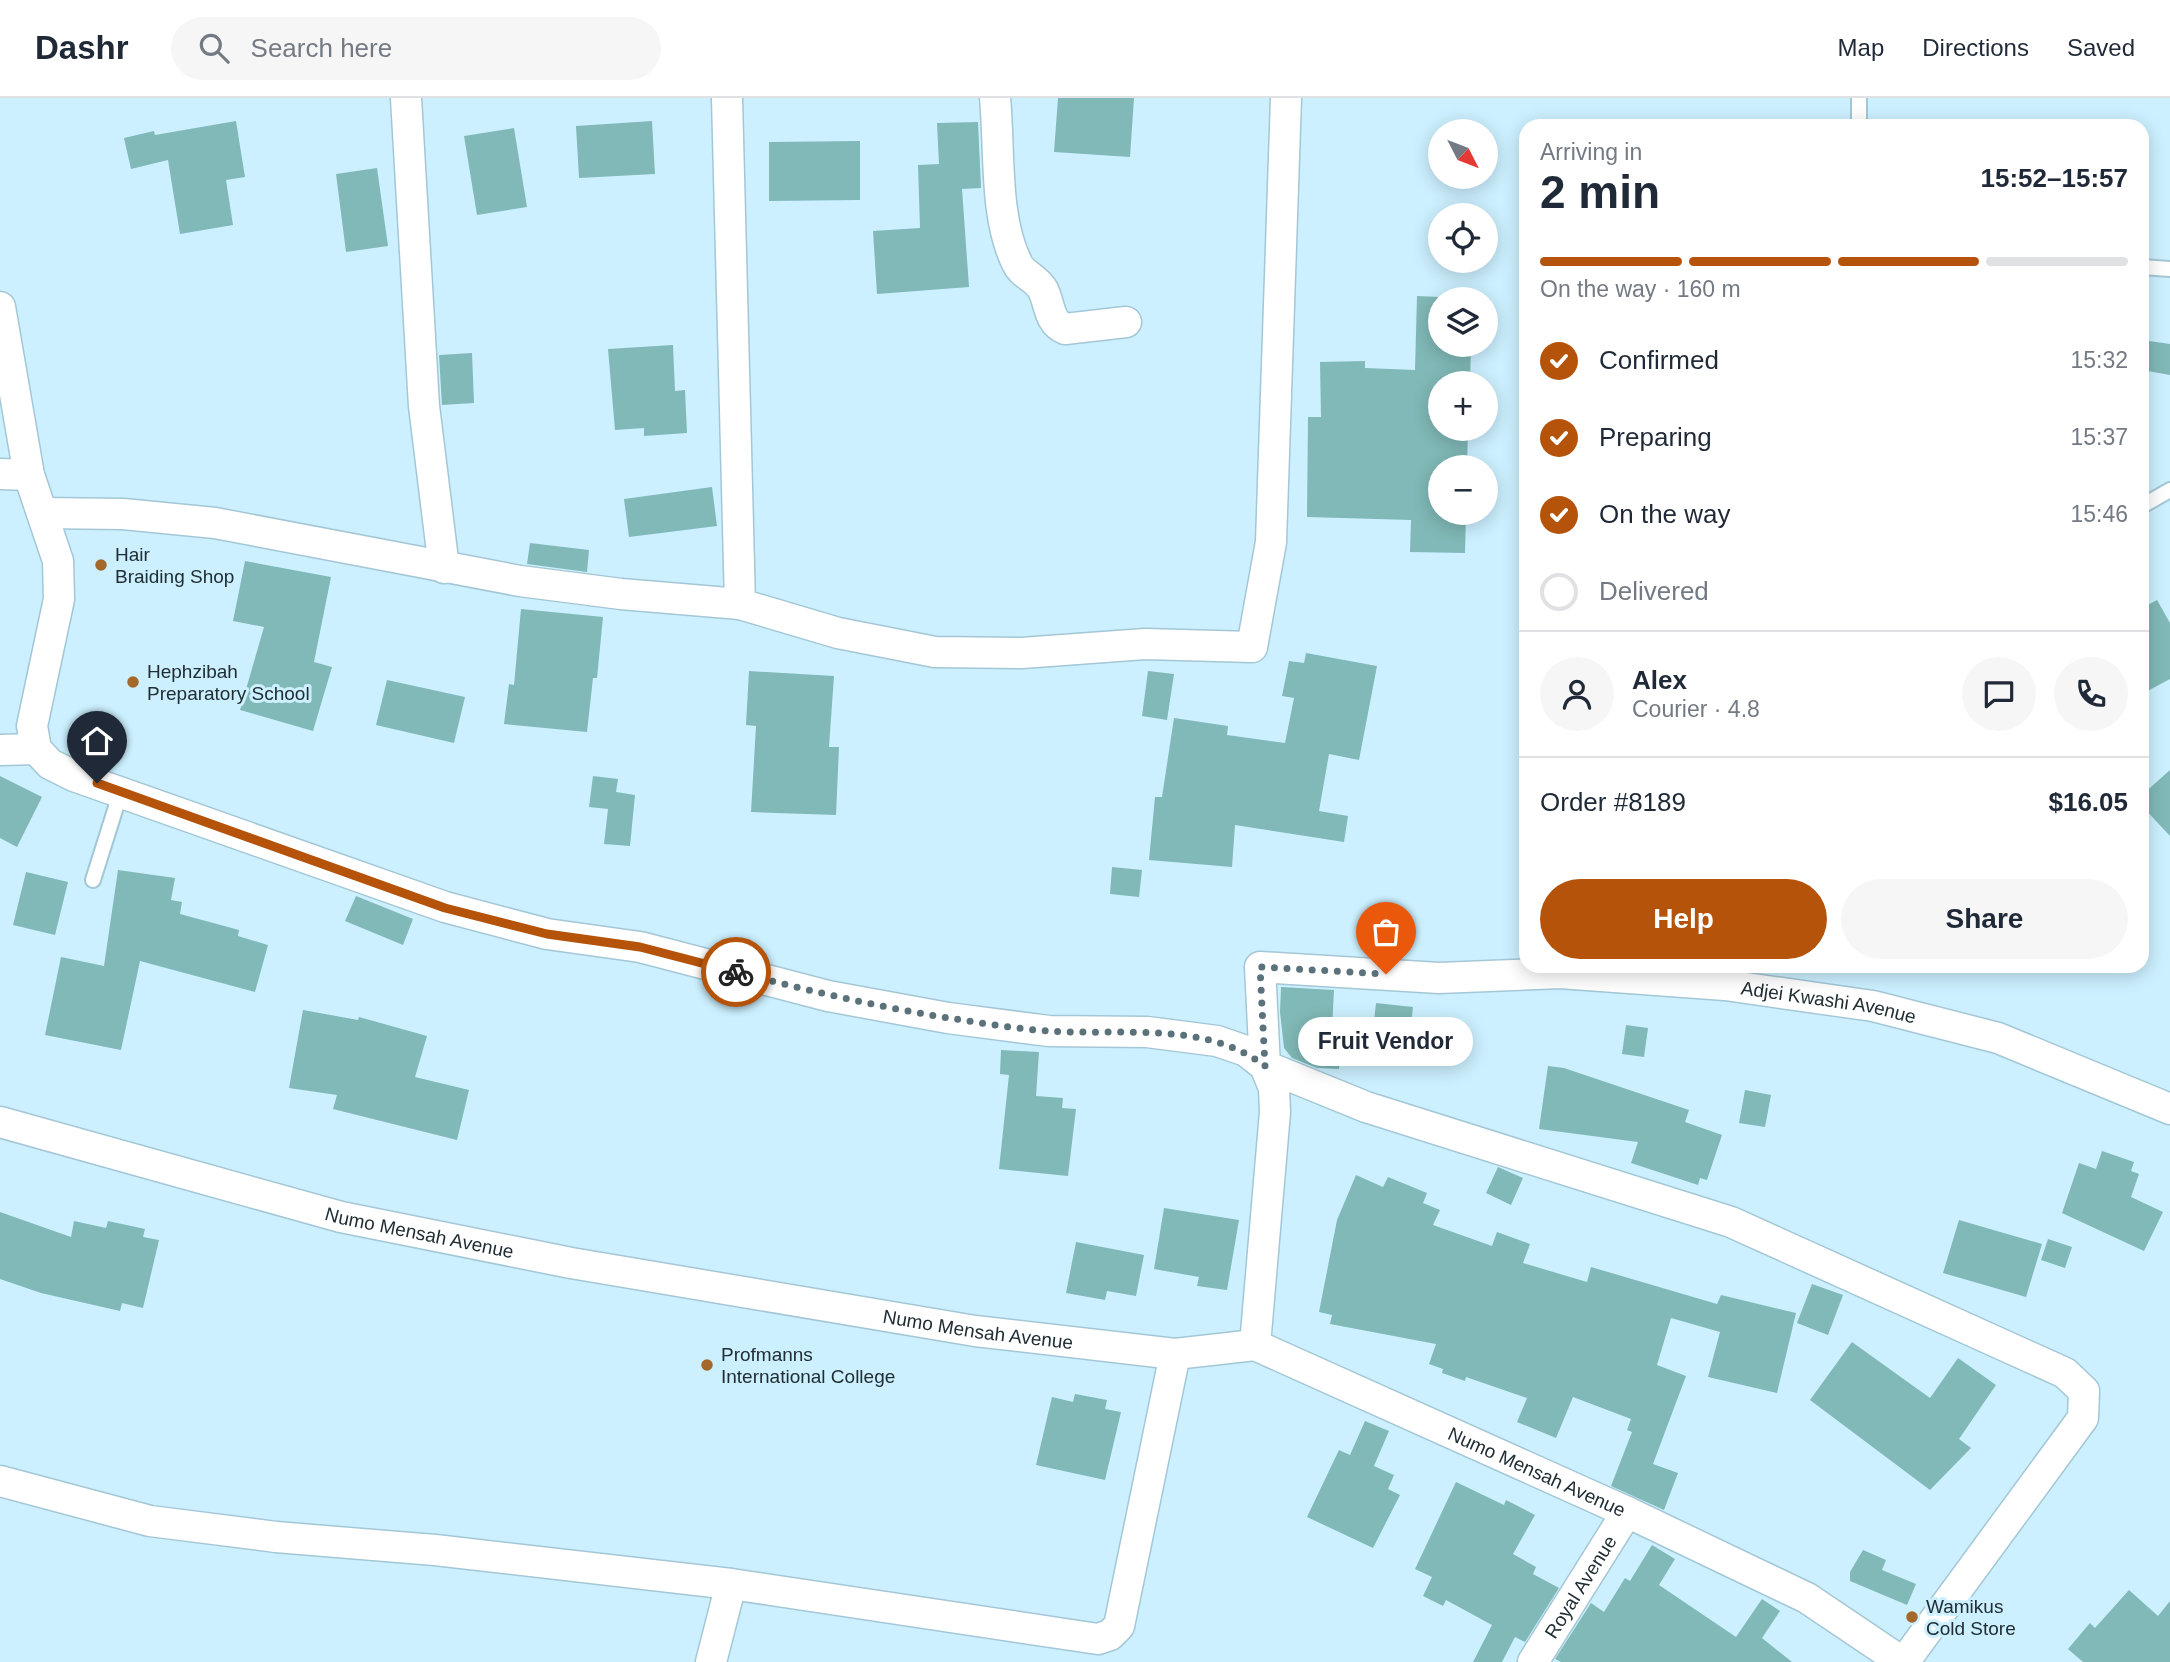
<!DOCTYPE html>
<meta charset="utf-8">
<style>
body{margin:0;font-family:Arial,sans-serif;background:#f6f6f7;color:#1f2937;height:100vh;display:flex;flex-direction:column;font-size:26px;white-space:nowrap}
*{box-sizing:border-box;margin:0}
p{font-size:23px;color:#747a83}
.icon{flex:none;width:38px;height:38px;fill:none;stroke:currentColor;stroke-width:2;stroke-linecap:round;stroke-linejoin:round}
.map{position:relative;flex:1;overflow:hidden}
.side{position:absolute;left:1519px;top:21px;width:630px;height:854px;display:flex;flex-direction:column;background:#fff;border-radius:21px;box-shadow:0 4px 18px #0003}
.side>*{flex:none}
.needle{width:46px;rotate:132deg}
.fabs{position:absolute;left:1428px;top:21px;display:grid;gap:14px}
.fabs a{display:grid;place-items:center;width:70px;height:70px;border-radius:50%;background:#fff;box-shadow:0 4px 18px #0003;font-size:35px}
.pin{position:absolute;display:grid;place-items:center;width:60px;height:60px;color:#fff;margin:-72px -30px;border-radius:50% 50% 50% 0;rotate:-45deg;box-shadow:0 0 7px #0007}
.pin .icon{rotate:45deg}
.courier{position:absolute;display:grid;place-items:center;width:70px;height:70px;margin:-35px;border:5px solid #b45309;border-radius:50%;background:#fff;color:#222;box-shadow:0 2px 9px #0007}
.bubble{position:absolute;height:49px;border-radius:24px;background:#fff;box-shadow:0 4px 18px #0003;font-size:23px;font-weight:700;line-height:49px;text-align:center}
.head em{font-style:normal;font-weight:700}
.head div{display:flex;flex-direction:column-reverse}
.head{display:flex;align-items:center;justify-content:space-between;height:119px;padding:0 21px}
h1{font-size:46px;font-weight:700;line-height:52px}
.bar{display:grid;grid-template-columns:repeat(4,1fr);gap:10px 7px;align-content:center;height:84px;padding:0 21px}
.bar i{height:9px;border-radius:5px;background:#e0e1e3}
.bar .current{background:#b45309}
.bar p{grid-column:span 4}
.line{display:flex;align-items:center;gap:18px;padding:0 21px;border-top:2px solid #e0e1e3}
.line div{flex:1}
.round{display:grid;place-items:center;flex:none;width:74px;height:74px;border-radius:37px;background:#f6f6f7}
ol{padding:0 21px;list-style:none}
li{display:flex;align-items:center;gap:21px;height:77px}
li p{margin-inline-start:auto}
li .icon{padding:7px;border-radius:50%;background:#b45309;color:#fff;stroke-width:4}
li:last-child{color:#747a83}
li i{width:38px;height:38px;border:4px solid #e0e1e3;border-radius:50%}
.cta{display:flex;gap:14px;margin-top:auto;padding:14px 21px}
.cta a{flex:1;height:80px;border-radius:42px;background:#b45309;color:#fff;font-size:28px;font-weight:700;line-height:80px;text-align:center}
.cta a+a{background:#f6f6f7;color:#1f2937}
header{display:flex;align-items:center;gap:42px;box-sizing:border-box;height:98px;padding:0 35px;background:#fff;border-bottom:2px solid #e0e1e3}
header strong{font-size:33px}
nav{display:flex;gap:38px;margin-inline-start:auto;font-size:24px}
.search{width:490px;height:63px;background:#f6f6f7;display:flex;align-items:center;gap:18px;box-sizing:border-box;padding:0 24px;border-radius:38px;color:#747a83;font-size:26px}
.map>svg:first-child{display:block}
.building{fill:#80b9b7}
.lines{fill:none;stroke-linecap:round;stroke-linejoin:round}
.lane-casing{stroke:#a4c7d6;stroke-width:18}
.street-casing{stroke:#a4c7d6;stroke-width:33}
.lane{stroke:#fff;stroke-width:14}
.street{stroke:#fff;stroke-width:30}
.done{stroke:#5c727b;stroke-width:7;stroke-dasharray:0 12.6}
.route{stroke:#b45309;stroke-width:9}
.poi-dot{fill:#a4682b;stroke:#ccf0ff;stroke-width:2.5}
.labels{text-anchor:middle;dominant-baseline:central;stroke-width:6;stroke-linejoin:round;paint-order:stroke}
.poi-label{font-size:19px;fill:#202e34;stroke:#ccf0ff;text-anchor:start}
.street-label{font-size:19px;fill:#202e34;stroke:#ccf0ff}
</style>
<header>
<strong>Dashr</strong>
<div class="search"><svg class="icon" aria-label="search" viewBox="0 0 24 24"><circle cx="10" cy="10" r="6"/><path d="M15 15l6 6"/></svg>Search here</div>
<nav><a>Map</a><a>Directions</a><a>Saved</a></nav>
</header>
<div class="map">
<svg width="2170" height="1564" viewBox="0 0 2170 1564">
<rect width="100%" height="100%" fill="#ccf0ff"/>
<path class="building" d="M1058,0H1134L1130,59L1054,54Z
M236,23L245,79L226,82L233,127L180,136L168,62L131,71L124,40L154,33L155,37Z
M652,23L655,76L579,80L576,28Z
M978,24L981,90L962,91L969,189L877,196L873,133L920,130L918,67L939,66L937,25Z
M514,30L527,109L477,117L464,38Z
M860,43V102L769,103V44Z
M377,70L388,148L346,154L336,76Z
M1417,198L1440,199V247H1471L1470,285H1440V331H1468L1467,369H1440V415H1466L1465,455L1410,454L1411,422L1307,419L1308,319H1321L1320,264L1365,263V270L1415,272Z
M2142,242L2170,246V277L2142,272Z
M673,247L675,293L685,292L687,335L644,338V330L615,332L608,251Z
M472,255L474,305L442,307L439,257Z
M712,389L717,428L629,439L624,401Z
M530,445L589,452L587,474L527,466Z
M245,463L331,479L314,564L332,569L313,633L240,612L264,529L233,523Z
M2157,502L2170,525V581L2142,596V510Z
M521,511L603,519L597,580H593L587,634L504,626L509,586L514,587Z
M1306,555L1377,568L1359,662L1329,656L1319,713L1348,718L1344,744L1235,727L1232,769L1149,762L1155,699H1162L1174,620L1228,628L1227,637L1285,645L1294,600L1282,598L1289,563L1304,565Z
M749,573L834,578L829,649H839L836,717L751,714L756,628L746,627Z
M1148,573L1174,576L1167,622L1142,618Z
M387,582L465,599L454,645L376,627Z
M2170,672V738L2142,708V697Z
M0,678L42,699L17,749L0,740Z
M593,678L618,681L616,694L635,697L630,748L604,746L608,711L589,709Z
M1112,769L1142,772L1139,799L1110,796Z
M118,772L175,780L171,802L182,804L180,816L239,832L238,838L268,847L255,894L140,863L121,952L45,937L61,859L104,868Z
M26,774L68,784L55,837L13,827Z
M356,798L413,821L403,847L345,823Z
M1281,889L1334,892L1332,932H1342L1339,971L1317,970L1292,960L1284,950L1280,914Z
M1376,905L1413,909L1409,945L1372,941Z
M303,912L358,922L359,919L427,938L415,979L469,992L457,1042L333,1011L337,997L289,990Z
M1626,927L1648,930L1644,959L1622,956Z
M1001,952L1039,954L1036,998L1063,1000L1062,1010L1076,1011L1068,1078L999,1071L1009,977L1000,976Z
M1548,968L1564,970L1689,1012L1685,1024L1722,1037L1707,1082L1700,1080L1698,1087L1631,1065L1638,1044L1539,1031Z
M1745,992L1771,997L1765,1029L1739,1025Z
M2102,1053L2134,1064L2131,1073L2139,1076L2131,1099L2163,1114L2144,1153L2062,1115L2079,1065L2096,1071Z
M1498,1069L1523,1080L1511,1107L1486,1095Z
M1356,1077L1383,1089L1388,1079L1427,1095L1423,1105L1440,1112L1433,1127L1492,1148L1497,1134L1530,1146L1523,1165L1587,1184L1591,1169L1717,1206L1721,1197L1796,1215L1777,1295L1708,1279L1720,1234L1671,1220L1657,1267L1686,1278L1653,1366L1678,1375L1664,1412L1611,1388L1632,1334L1627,1332L1631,1321L1573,1299L1556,1340L1517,1324L1527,1300L1466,1279L1465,1283L1442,1275L1443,1271L1429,1266L1436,1246L1330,1226L1332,1217L1319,1214L1337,1122Z
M1164,1110L1239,1122L1227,1192L1197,1188L1199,1179L1154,1171Z
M0,1114L71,1139L74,1123L106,1130L108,1123L145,1131L143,1139L159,1142L143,1210L122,1205L120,1213L41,1195L0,1181Z
M1959,1122L2042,1146L2026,1199L1943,1175Z
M2048,1141L2072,1149L2065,1170L2041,1162Z
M1076,1144L1144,1157L1136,1198L1107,1193L1105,1202L1066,1195Z
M1812,1186L1843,1197L1828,1237L1797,1225Z
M1852,1244L1930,1300L1958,1260L1996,1287L1959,1341L1971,1350L1930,1392L1810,1302Z
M1075,1296L1107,1302L1105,1311L1121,1314L1105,1382L1036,1367L1052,1299L1073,1304Z
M1365,1323L1389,1333L1374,1368L1394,1377L1388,1391L1400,1397L1373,1450L1307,1419L1339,1352L1350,1357Z
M1456,1384L1504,1407L1506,1402L1535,1417L1513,1456L1536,1469L1533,1476L1559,1490L1525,1544L1515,1539L1502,1564H1473L1492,1527L1446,1502L1443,1508L1423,1498L1432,1479L1415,1471Z
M1652,1447L1675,1461L1659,1487L1736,1539L1762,1501L1780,1513L1762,1540L1792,1564H1561L1555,1561L1591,1505L1604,1514L1625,1480L1630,1483Z
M1863,1452L1886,1462L1882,1472L1916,1486L1907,1507L1850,1483V1474Z
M2129,1492L2158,1518L2170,1503V1564H2083L2068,1551L2090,1525L2095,1530Z"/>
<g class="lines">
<defs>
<path id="lane" d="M1859,0V28
M2142,169L2170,171
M2142,408L2170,392
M93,782L121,693"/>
<g id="street">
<path d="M406,0L424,308L444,470"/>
<path d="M727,0L740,506"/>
<path d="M995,0C1000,51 994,119 1017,165C1022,177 1037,180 1043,192C1050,206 1049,225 1065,231L1126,224"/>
<path d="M0,209L29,377L58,463L59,501L32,628L36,651L50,666L74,678L445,809L547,836L640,849L828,898L948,920L1049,933L1147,934L1217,943L1246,953L1265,968L1274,990L1275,1014L1255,1247"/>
<path d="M0,376L29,377"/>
<path d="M42,415L123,416L215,425L520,483L621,496L740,506L838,535L935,554L1022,555L1145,546L1252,549L1271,444L1286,0"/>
<path d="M0,652L36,651"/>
<path d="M1265,968L1366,1009L1731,1124L2065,1275L2084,1293L2083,1320L1904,1564"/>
<path id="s1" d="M1265,968L1260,869L1439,880L1560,875L1725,887L1873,908L1998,940L2170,1011"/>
<path id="s2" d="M0,1024L341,1119L571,1165L975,1233L1175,1256L1255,1247L1627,1414L1807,1500L1902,1564"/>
<path d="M0,1383L150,1423L276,1439L435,1452L731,1486L1098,1541L1110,1537L1119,1528L1175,1256"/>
<path d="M711,1564L731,1486"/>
<path id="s3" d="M1533,1564L1627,1414"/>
</g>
</defs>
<use href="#lane" class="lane-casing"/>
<use href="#street" class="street-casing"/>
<use href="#lane" class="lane"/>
<use href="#street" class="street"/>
</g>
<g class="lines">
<path class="done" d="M736,874C806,892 877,909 949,920C982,925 1016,931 1049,933C1120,938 1205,922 1265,968L1260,869L1386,876"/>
<path class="route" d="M97,685L445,810L547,836L640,849L736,874"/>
</g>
<g class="poi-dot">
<circle cx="101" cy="467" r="7"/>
<circle cx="133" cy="584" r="7"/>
<circle cx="707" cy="1267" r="7"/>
<circle cx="1912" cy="1519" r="7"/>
</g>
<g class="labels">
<g class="poi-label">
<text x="115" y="456">Hair<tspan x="115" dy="22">Braiding Shop</tspan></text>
<text x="147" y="573">Hephzibah<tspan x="147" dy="22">Preparatory School</tspan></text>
<text x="721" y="1256">Profmanns<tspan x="721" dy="22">International College</tspan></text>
<text x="1926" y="1508">Wamikus<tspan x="1926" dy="22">Cold Store</tspan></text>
</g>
<g class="street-label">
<text stroke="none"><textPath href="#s1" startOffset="670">Adjei Kwashi Avenue</textPath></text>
<text stroke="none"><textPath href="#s2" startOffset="434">Numo Mensah Avenue</textPath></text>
<text stroke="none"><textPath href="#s2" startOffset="1001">Numo Mensah Avenue</textPath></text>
<text stroke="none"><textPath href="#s2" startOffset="1589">Numo Mensah Avenue</textPath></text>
<text stroke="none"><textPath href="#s3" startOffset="89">Royal Avenue</textPath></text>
</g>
</g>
</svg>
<div class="fabs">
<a><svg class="needle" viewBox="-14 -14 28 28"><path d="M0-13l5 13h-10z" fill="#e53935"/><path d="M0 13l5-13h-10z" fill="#747a83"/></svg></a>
<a><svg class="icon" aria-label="locate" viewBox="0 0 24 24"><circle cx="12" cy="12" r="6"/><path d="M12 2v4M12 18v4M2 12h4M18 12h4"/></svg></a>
<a><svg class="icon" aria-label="layers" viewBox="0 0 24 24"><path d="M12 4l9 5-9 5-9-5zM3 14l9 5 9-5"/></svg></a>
<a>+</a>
<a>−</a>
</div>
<div class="pin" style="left:1386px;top:876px;background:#ea580c"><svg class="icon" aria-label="bag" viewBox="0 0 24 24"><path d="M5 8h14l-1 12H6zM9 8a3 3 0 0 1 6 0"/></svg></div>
<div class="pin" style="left:97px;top:685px;background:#1f2937"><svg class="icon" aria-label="home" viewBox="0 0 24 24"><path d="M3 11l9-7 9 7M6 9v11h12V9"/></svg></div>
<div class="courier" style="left:736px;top:874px"><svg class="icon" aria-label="bike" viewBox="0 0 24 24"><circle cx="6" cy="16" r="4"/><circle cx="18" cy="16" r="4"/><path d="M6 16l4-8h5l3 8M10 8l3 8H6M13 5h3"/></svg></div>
<div class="bubble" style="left:1298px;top:919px;width:175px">Fruit Vendor</div>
<section class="side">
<div class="head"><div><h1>2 min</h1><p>Arriving in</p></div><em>15:52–15:57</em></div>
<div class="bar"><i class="current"></i><i class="current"></i><i class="current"></i><i></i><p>On the way · 160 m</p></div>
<ol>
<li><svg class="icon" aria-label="check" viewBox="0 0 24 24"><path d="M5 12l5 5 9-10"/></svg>Confirmed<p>15:32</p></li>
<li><svg class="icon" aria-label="check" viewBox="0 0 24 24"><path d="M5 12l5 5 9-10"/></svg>Preparing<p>15:37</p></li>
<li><svg class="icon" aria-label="check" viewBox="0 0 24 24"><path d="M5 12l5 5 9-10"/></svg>On the way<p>15:46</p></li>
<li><i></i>Delivered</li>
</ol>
<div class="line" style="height:126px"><a class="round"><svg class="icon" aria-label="person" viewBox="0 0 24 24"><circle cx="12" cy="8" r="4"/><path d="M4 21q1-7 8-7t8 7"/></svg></a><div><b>Alex</b><p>Courier · 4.8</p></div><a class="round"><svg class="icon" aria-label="chat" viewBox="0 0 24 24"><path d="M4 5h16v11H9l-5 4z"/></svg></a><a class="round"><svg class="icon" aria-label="phone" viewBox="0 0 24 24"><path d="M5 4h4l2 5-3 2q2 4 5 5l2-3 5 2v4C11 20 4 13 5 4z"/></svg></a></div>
<div class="line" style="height:91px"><div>Order #8189</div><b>$16.05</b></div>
<div class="cta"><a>Help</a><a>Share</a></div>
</section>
</div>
